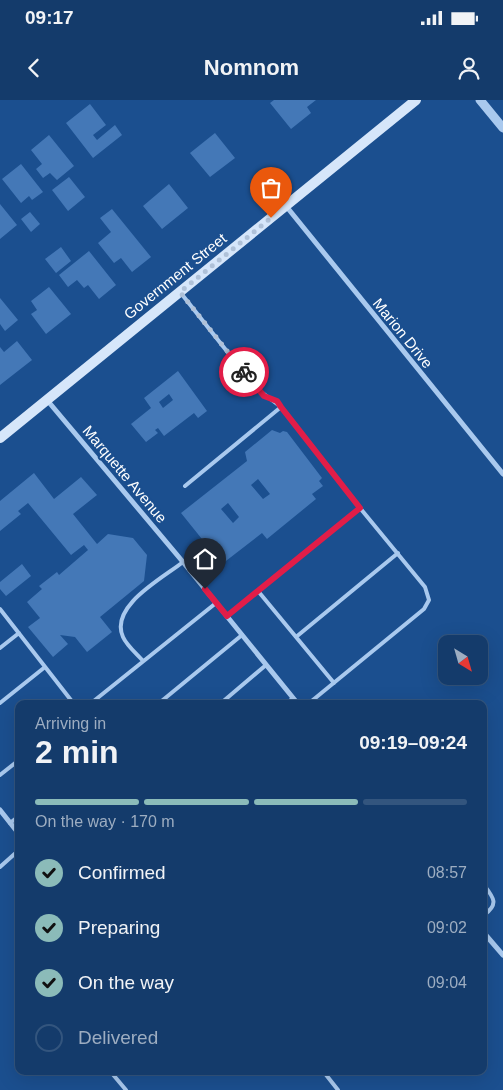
<!DOCTYPE html>
<meta charset="utf-8">
<style>
body{margin:0;font-family:Helvetica,sans-serif;background:#214673;color:#f1f3f6;height:100vh;display:flex;flex-direction:column;font-size:19px;white-space:nowrap}
*{box-sizing:border-box;margin:0}
p{font-size:16px;color:#9dadc1}
.icon{flex:none;width:28px;height:28px;fill:none;stroke:currentColor;stroke-width:2;stroke-linecap:round;stroke-linejoin:round}
.map{position:relative;flex:1;overflow:hidden}
.sheet{position:absolute;left:15px;top:600px;width:472px;height:375px;display:flex;flex-direction:column;background:#143b6b;border-radius:10px;box-shadow:0 5px 20px #0002,0 0 0 1px #33557e}
.sheet>*{flex:none}
.needle{width:32px;rotate:143deg}
.fabs{position:absolute;left:438px;top:535px;display:grid;gap:10px}
.fabs a{display:grid;place-items:center;width:50px;height:50px;border-radius:10px;background:#143b6b;box-shadow:0 5px 20px #0002,0 0 0 1px #33557e;font-size:25px}
.pin{position:absolute;display:grid;place-items:center;width:42px;height:42px;color:#fff;margin:-51px -21px;border-radius:50% 50% 50% 0;rotate:-45deg;box-shadow:0 0 5px #0007}
.pin .icon{rotate:45deg}
.courier{position:absolute;display:grid;place-items:center;width:50px;height:50px;margin:-25px;border:4px solid #e11d48;border-radius:50%;background:#fff;color:#222;box-shadow:0 1px 6px #0007}
.overview em{font-style:normal;font-weight:800}
.overview div{display:flex;flex-direction:column-reverse}
.overview{display:flex;align-items:center;justify-content:space-between;height:85px;padding:0 20px}
h1{font-size:32px;font-weight:800;line-height:38px}
.bar{display:grid;grid-template-columns:repeat(4,1fr);gap:8px 5px;align-content:center;height:60px;padding:0 20px}
.bar i{height:6px;border-radius:4px;background:#33557e}
.bar .on{background:#8bbbb9}
.bar p{grid-column:span 4}
ol{padding:0 20px;list-style:none}
li{display:flex;align-items:center;gap:15px;height:55px}
li p{margin-inline-start:auto}
li .icon{padding:5px;border-radius:50%;background:#8bbbb9;color:#111;stroke-width:4}
li:last-child{color:#9dadc1}
li i{width:28px;height:28px;border:2px solid #33557e;border-radius:50%}
.status{display:flex;justify-content:space-between;align-items:center;height:35px;padding:0 25px;background:#143b6b;direction:ltr}
.status svg{height:14px;fill:currentColor}
header{display:flex;justify-content:space-between;align-items:center;height:65px;padding:0 20px;background:#143b6b;font-size:22px;font-weight:800}
.map>svg:first-child{display:block}
.building{fill:#4478b7;fill-rule:evenodd}
.lines{fill:none;stroke-linecap:round;stroke-linejoin:round}
.service{stroke:#a9c9ee;stroke-width:4}
.minor{stroke:#a9c9ee;stroke-width:5}
.tertiary{stroke:#a9c9ee;stroke-width:9}
.secondary{stroke:#d6e6fa;stroke-width:10}
.done{stroke:#afc1d8;stroke-width:5;stroke-dasharray:0 9}
.route{stroke:#e11d48;stroke-width:6}
.labels{text-anchor:middle;dominant-baseline:central;stroke-width:4;stroke-linejoin:round;paint-order:stroke}
.street-label{font-size:15px;fill:#fff;stroke:#1b4f8f}
</style>
<div class="status"><b>09:17</b><svg viewBox="0 0 49 12"><path d="M0 12V9h3v3zM5 12V6h3v6zM10 12V3h3v9zM15 12V0h3v12zM26 1h20v11H26zM47 4h2v5h-2z"/></svg></div>
<header><svg class="icon" aria-label="back" viewBox="0 0 24 24"><path d="M15 5l-7 7 7 7"/></svg>Nomnom<svg class="icon" aria-label="person" viewBox="0 0 24 24"><circle cx="12" cy="8" r="4"/><path d="M4 21q1-7 8-7t8 7"/></svg></header>
<div class="map">
<svg width="503" height="990" viewBox="0 0 503 990">
<rect width="100%" height="100%" fill="#1b4f8f"/>
<path class="building" d="M274,0H316L307,7L311,13L291,29L270,3Z
M90,4L106,25L93,35L97,40L115,25L122,35L93,58L66,23Z
M215,33L235,58L210,77L190,53Z
M49,35L74,66L57,80L50,73L43,78L36,69L42,64L31,50Z
M21,64L43,92L32,100L29,96L21,103L2,79Z
M69,77L85,97L68,111L52,90Z
M169,84L188,108L162,129L143,106Z
M0,104L17,125L0,139Z
M112,109L151,157L132,172L121,158L114,163L98,143L111,132L100,118Z
M30,112L40,124L31,132L21,119Z
M61,147L71,161L56,173L45,159Z
M89,151L116,185L99,199L88,185L84,188L77,180L68,187L59,175Z
M49,187L71,214L46,234L31,214L37,210L31,201Z
M0,198L18,220L5,231L0,224Z
M17,241L32,260L0,285V247L4,252Z
M178,271L207,311L198,318L194,313L164,336L158,328L155,330L158,333L146,342L131,324L151,308L144,298ZM169,294L173,300L163,308L159,302Z
M272,330L280,333L283,331L287,332L322,378L319,381L323,386L312,394L316,399L267,439L262,433L222,464L181,413L247,361L245,352ZM258,379L270,394L263,399L251,385ZM228,403L239,417L233,423L221,409Z
M34,373L54,399L81,377L97,395L73,414L97,444L108,434L133,438L147,455L144,481L100,517L112,532L87,552L75,537L60,535L68,544L53,557L28,527L40,518L27,502L42,489L39,486L57,472L59,475L88,450L84,445L71,455L28,403L18,411L21,414L0,431V401Z
M22,464L31,476L6,496L0,489V482Z"/>
<g class="lines">
<path class="service" d="M180,192L256,288L281,307L360,408L425,487L429,500L424,509L308,604
M185,386L281,307
M258,491L334,583
M0,509L74,604
M227,516L360,408
M296,537L398,453
M0,548L19,533
M143,561C137,554 127,546 123,537C109,506 163,478 183,462
M0,603L45,567
M90,604L216,503
M158,604L242,535
M220,604L266,565
M286,604L293,598
M0,675L19,660
M10,723L19,716
M0,767L19,750
M484,785C494,798 499,804 484,815
M19,858V860
M110,971L126,990
M323,971L338,990"/>
<path class="minor" d="M286,106L503,374
M47,300L183,462L298,604
M0,710L19,734
M484,833L503,855"/>
<path class="tertiary" d="M480,0L503,28"/>
<path class="secondary" d="M0,338L416,0"/>
</g>
<g class="lines">
<path class="done" d="M244,272L180,192L271,118"/>
<path class="route" d="M205,489L227,516L360,408L281,307L277,301L264,296L244,272"/>
</g>
<g class="labels">
<g class="street-label">
<text transform="translate(175 176) rotate(-39)">Government Street</text>
<text transform="translate(403 233) rotate(51)">Marion Drive</text>
<text transform="translate(125 374) rotate(50)">Marquette Avenue</text>
</g>
</g>
</svg>
<div class="fabs">
<a><svg class="needle" viewBox="-14 -14 28 28"><path d="M0-13l5 13h-10z" fill="#e53935"/><path d="M0 13l5-13h-10z" fill="#9dadc1"/></svg></a>
</div>
<div class="pin" style="left:271px;top:118px;background:#ea580c"><svg class="icon" aria-label="bag" viewBox="0 0 24 24"><path d="M5 8h14l-1 12H6zM9 8a3 3 0 0 1 6 0"/></svg></div>
<div class="pin" style="left:205px;top:489px;background:#1f2937"><svg class="icon" aria-label="home" viewBox="0 0 24 24"><path d="M3 11l9-7 9 7M6 9v11h12V9"/></svg></div>
<div class="courier" style="left:244px;top:272px"><svg class="icon" aria-label="bike" viewBox="0 0 24 24"><circle cx="6" cy="16" r="4"/><circle cx="18" cy="16" r="4"/><path d="M6 16l4-8h5l3 8M10 8l3 8H6M13 5h3"/></svg></div>
<section class="sheet">
<div class="overview"><div><h1>2 min</h1><p>Arriving in</p></div><em>09:19–09:24</em></div>
<div class="bar"><i class="on"></i><i class="on"></i><i class="on"></i><i></i><p>On the way · 170 m</p></div>
<ol>
<li><svg class="icon" aria-label="check" viewBox="0 0 24 24"><path d="M5 12l5 5 9-10"/></svg>Confirmed<p>08:57</p></li>
<li><svg class="icon" aria-label="check" viewBox="0 0 24 24"><path d="M5 12l5 5 9-10"/></svg>Preparing<p>09:02</p></li>
<li><svg class="icon" aria-label="check" viewBox="0 0 24 24"><path d="M5 12l5 5 9-10"/></svg>On the way<p>09:04</p></li>
<li><i></i>Delivered</li>
</ol>
</section>
</div>
